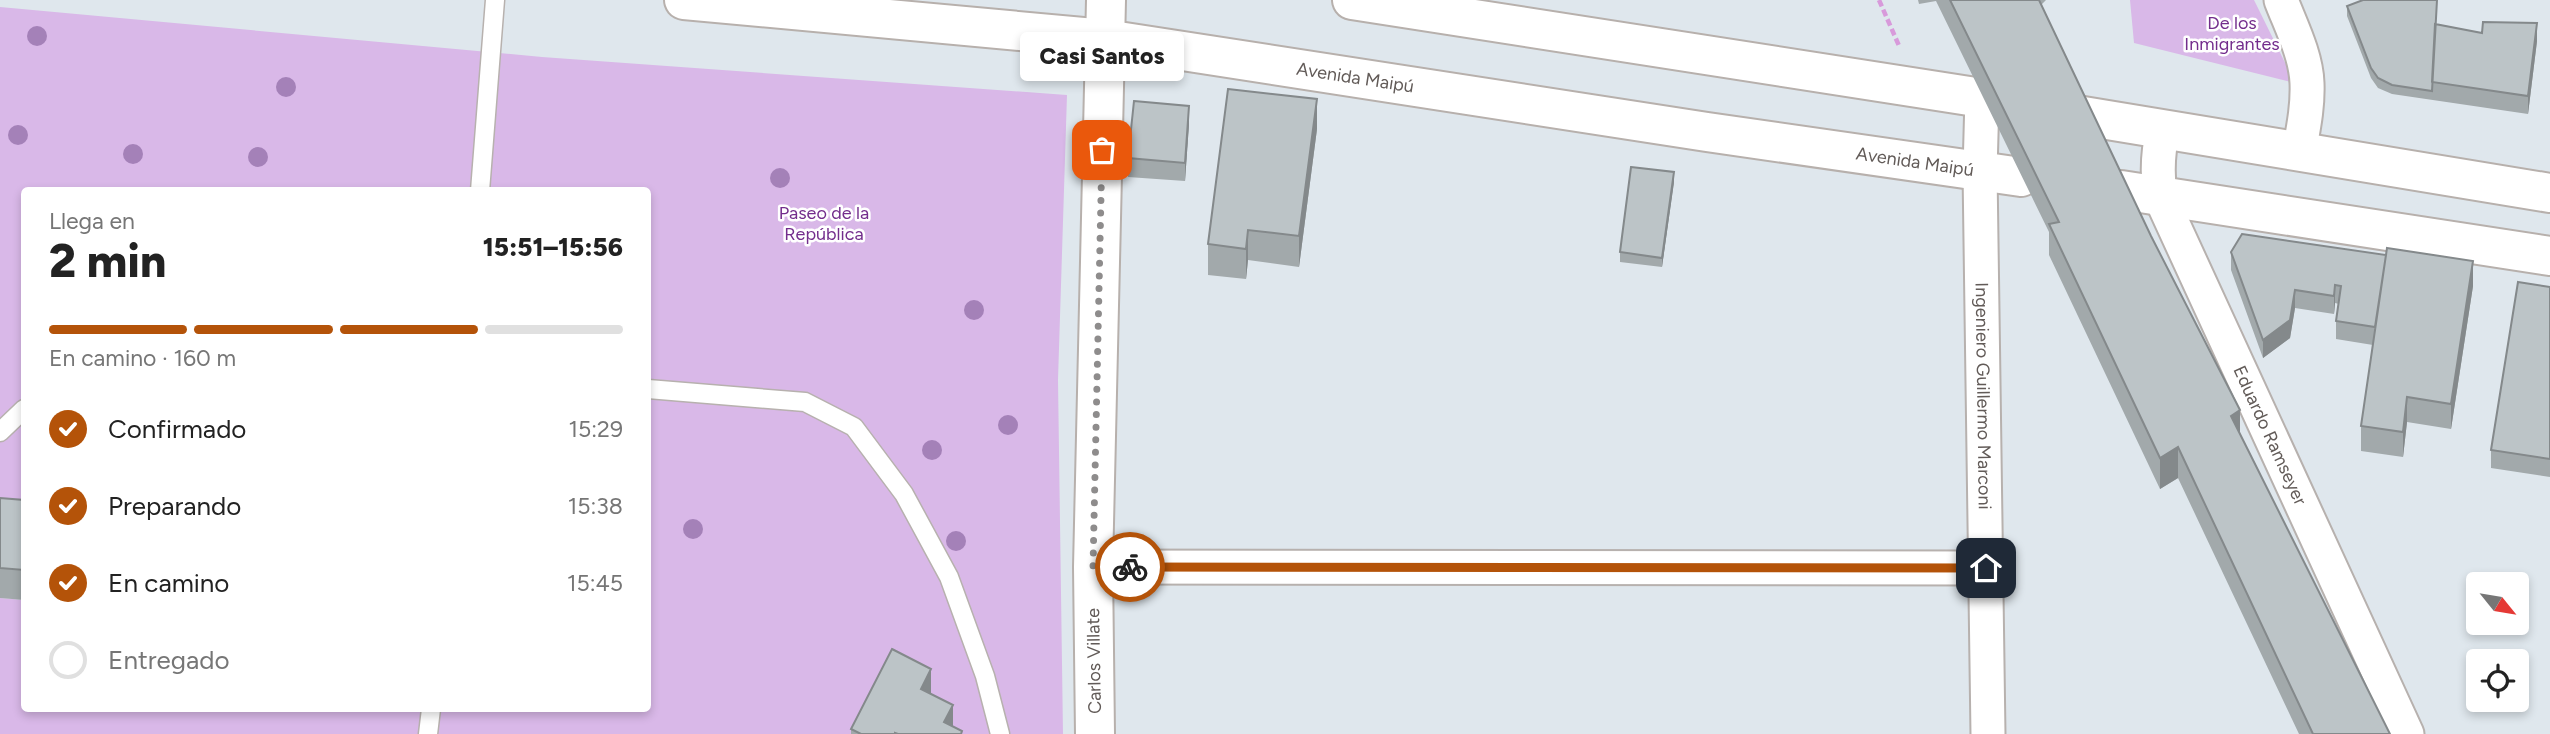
<!DOCTYPE html>
<html lang="es">
<meta charset="utf-8">
<style>
body{margin:0;font-family:Figtree,sans-serif;background:#f6f6f6;color:#222;height:100vh;display:flex;flex-direction:column;font-size:26px;white-space:nowrap}
*{box-sizing:border-box;margin:0}
p{font-size:23px;color:#767676}
.icon{flex:none;width:38px;height:38px;fill:none;stroke:currentColor;stroke-width:2;stroke-linecap:round;stroke-linejoin:round}
.map{position:relative;flex:1;overflow:hidden}
.drawer{position:absolute;left:21px;top:187px;width:630px;height:525px;display:flex;flex-direction:column;background:#fff;border-radius:7px;box-shadow:0 4px 10px #0003}
.drawer>*{flex:none}
.needle{width:46px;rotate:120deg}
.buttons{position:absolute;left:2466px;top:572px;display:grid;gap:14px}
.buttons a{display:grid;place-items:center;width:63px;height:63px;border-radius:7px;background:#fff;box-shadow:0 4px 10px #0003;font-size:35px}
.pin{position:absolute;display:grid;place-items:center;width:60px;height:60px;color:#fff;margin:-30px;border-radius:14px;box-shadow:0 4px 10px #0006}
.courier{position:absolute;display:grid;place-items:center;width:70px;height:70px;margin:-35px;border:5px solid #b45309;border-radius:50%;background:#fff;color:#222;box-shadow:0 2px 9px #0007}
.bubble{position:absolute;height:49px;border-radius:7px;background:#fff;box-shadow:0 4px 10px #0003;font-size:23px;font-weight:800;line-height:49px;text-align:center}
.summary em{font-style:normal;font-weight:800}
.summary div{display:flex;flex-direction:column-reverse}
.summary{display:flex;align-items:center;justify-content:space-between;height:119px;padding:0 28px}
h1{font-size:46px;font-weight:800;line-height:52px}
.bar{display:grid;grid-template-columns:repeat(4,1fr);gap:10px 7px;align-content:center;height:84px;padding:0 28px}
.bar i{height:9px;border-radius:5px;background:#e0e0e0}
.bar .selected{background:#b45309}
.bar p{grid-column:span 4}
ol{padding:0 28px;list-style:none}
li{display:flex;align-items:center;gap:21px;height:77px}
li p{margin-inline-start:auto}
li .icon{padding:7px;border-radius:50%;background:#b45309;color:#fff;stroke-width:4}
li:last-child{color:#767676}
li i{width:38px;height:38px;border:4px solid #e0e0e0;border-radius:50%}
.map>svg:first-child{display:block}
.green{fill:#d9b8e8}
.lines{fill:none;stroke-linecap:round;stroke-linejoin:round}
.lane-casing{stroke:#b7b1ae;stroke-width:21}
.street-casing{stroke:#b7b1ae;stroke-width:37}
.secondary-casing{stroke:#b7b0ac;stroke-width:42}
.path{stroke:#d89adb;stroke-width:4.5;stroke-dasharray:7 3.5;stroke-linecap:butt}
.lane{stroke:#fff;stroke-width:18}
.street{stroke:#fff;stroke-width:33}
.secondary{stroke:#fff;stroke-width:38}
.tree{fill:#a481b8}
.wall{fill:#a2a9ab}
.shaded-wall{fill:#84898b}
.building{fill:#bcc4c7;stroke:#84898b;stroke-width:2}
.done{stroke:#8e8c8c;stroke-width:7;stroke-dasharray:0 12.6}
.route{stroke:#b45309;stroke-width:9}
.labels{text-anchor:middle;dominant-baseline:central;stroke-width:5;stroke-linejoin:round;paint-order:stroke}
.park-label{font-size:18px;fill:#732d8c;stroke:#fff}
.street-label{font-size:18px;fill:#625b58;stroke:#fff}
</style>
<div class="map">
<svg width="2550" height="734" viewBox="0 0 2550 734">
<rect width="100%" height="100%" fill="#dfe7ed"/>
<path class="green" d="M2130,0H2254L2295,83L2134,43Z
M0,7L542,57L1067,95L1058,380L1063,734H0V598L24,600V709H150L190,712V709H648V191H24V530L0,528Z"/>
<g class="lines">
<defs>
<path id="lane" d="M480,191L495,0
M648,389L805,402L854,427L904,494L949,577L985,676L1000,734
M0,432L24,409
M428,734L431,709"/>
<g id="street">
<path d="M2281,0C2291,26 2306,55 2307,83C2308,107 2303,130 2299,153"/>
<path id="s1" d="M1982,98L1980,171L1988,734"/>
<path id="s2" d="M2163,131C2157,154 2157,173 2160,196L2407,734"/>
<path d="M1093,567L1986,568"/>
</g>
<g id="secondary">
<path id="s3" d="M684,0L1105,39L1707,132L2021,177"/>
<path d="M1352,0L1982,98"/>
<path d="M2071,114L2550,193"/>
<path d="M2121,190L2550,256"/>
<path d="M1095,734L1093,567L1106,0"/>
</g>
</defs>
<use href="#lane" class="lane-casing"/>
<use href="#street" class="street-casing"/>
<use href="#secondary" class="secondary-casing"/>
<path class="path" d="M1879,0L1900,48"/>
<use href="#lane" class="lane"/>
<use href="#street" class="street"/>
<use href="#secondary" class="secondary"/>
</g>
<g class="tree">
<circle cx="37" cy="36" r="10"/>
<circle cx="286" cy="87" r="10"/>
<circle cx="18" cy="135" r="10"/>
<circle cx="133" cy="154" r="10"/>
<circle cx="258" cy="157" r="10"/>
<circle cx="780" cy="178" r="10"/>
<circle cx="974" cy="310" r="10"/>
<circle cx="1008" cy="425" r="10"/>
<circle cx="932" cy="450" r="10"/>
<circle cx="693" cy="529" r="10"/>
<circle cx="956" cy="541" r="10"/>
</g>
<path class="wall" d="M1918,0H2046L2041,5L2240,434L2390,734H2299L2178,478L2160,489L2049,255V232L1936,1L1919,4Z
M2347,6L2482,33L2537,41L2528,114L2392,94L2378,88L2371,78L2347,16Z
M1189,124L1185,181L1128,177V158Z
M1317,129L1299,267L1248,260L1246,279L1208,275V244Z
M1674,182L1662,267L1620,262V252Z
M2231,252L2473,286L2451,429L2407,422L2403,457L2361,451V426L2373,345L2336,339V321L2339,304L2335,303L2334,314L2295,308L2290,338L2263,358L2231,270Z
M2550,287V477L2491,468V450Z
M0,498L24,500V600L0,598Z
M931,693L953,726L962,734H851V729Z
M150,709H190V712Z"/>
<path class="shaded-wall" d="M2537,23V41L2528,114V96Z
M1317,99V129L1299,267V236Z
M1189,106V124L1185,181V163Z
M1674,172V182L1662,267V258Z
M1248,230V260L1246,279V249Z
M2473,261V286L2451,429V404Z
M2335,285V303L2334,314V296Z
M2295,290V308L2290,338L2263,358V340Z
M2407,397V422L2403,457V432Z
M2240,410V441L2231,416Z
M2178,447V478L2160,489V458Z
M931,669V695L921,689Z
M953,705V730L944,722Z"/>
<path class="building" d="M1950,0H2039L2151,236L2240,410L2231,416L2390,734H2313L2178,447L2160,458L2049,224L2059,222Z
M2363,0H2437L2432,91L2392,85L2378,78L2371,68L2347,6Z
M2483,22L2537,23L2528,96L2432,82L2435,24L2482,33Z
M1228,89L1317,99L1299,236L1248,230L1246,249L1208,244Z
M1134,101L1189,106L1185,163L1128,158Z
M1631,167L1674,172L1662,258L1620,252Z
M2242,234L2386,255L2375,327L2336,321L2341,286L2335,285L2334,296L2295,290L2290,320L2263,340L2231,252Z
M2387,248L2473,261L2451,404L2407,397L2403,432L2361,426Z
M2518,282L2550,287V459L2491,450Z
M0,498L24,500V570L0,568Z
M892,649L931,669L921,689L953,705L944,722L962,731L961,734H898L895,733V734H861L851,729Z"/>
<g class="lines">
<path class="done" d="M1102,150L1093,567H1130"/>
<path class="route" d="M1130,567L1986,568"/>
</g>
<g class="labels">
<g class="park-label">
<text x="2232" y="23">De los<tspan x="2232" dy="21">Inmigrantes</tspan></text>
<text x="824" y="213">Paseo de la<tspan x="824" dy="21">República</tspan></text>
</g>
<g class="street-label">
<text stroke="none"><textPath href="#s3" startOffset="676">Avenida Maipú</textPath></text>
<text stroke="none"><textPath href="#s3" startOffset="1242">Avenida Maipú</textPath></text>
<text stroke="none"><textPath href="#s1" startOffset="298">Ingeniero Guillermo Marconi</textPath></text>
<text stroke="none"><textPath href="#s2" startOffset="329">Eduardo Ramseyer</textPath></text>
<text transform="translate(1094 661) rotate(-91)">Carlos Villate</text>
</g>
</g>
</svg>
<div class="buttons">
<a><svg class="needle" viewBox="-14 -14 28 28"><path d="M0-13l5 13h-10z" fill="#e53935"/><path d="M0 13l5-13h-10z" fill="#767676"/></svg></a>
<a><svg class="icon" aria-label="locate" viewBox="0 0 24 24"><circle cx="12" cy="12" r="6"/><path d="M12 2v4M12 18v4M2 12h4M18 12h4"/></svg></a>
</div>
<div class="pin" style="left:1102px;top:150px;background:#ea580c"><svg class="icon" aria-label="bag" viewBox="0 0 24 24"><path d="M5 8h14l-1 12H6zM9 8a3 3 0 0 1 6 0"/></svg></div>
<div class="pin" style="left:1986px;top:568px;background:#1f2937"><svg class="icon" aria-label="home" viewBox="0 0 24 24"><path d="M3 11l9-7 9 7M6 9v11h12V9"/></svg></div>
<div class="courier" style="left:1130px;top:567px"><svg class="icon" aria-label="bike" viewBox="0 0 24 24"><circle cx="6" cy="16" r="4"/><circle cx="18" cy="16" r="4"/><path d="M6 16l4-8h5l3 8M10 8l3 8H6M13 5h3"/></svg></div>
<div class="bubble" style="left:1020px;top:32px;width:164px">Casi Santos</div>
<section class="drawer">
<div class="summary"><div><h1>2 min</h1><p>Llega en</p></div><em>15:51–15:56</em></div>
<div class="bar"><i class="selected"></i><i class="selected"></i><i class="selected"></i><i></i><p>En camino · 160 m</p></div>
<ol>
<li><svg class="icon" aria-label="check" viewBox="0 0 24 24"><path d="M5 12l5 5 9-10"/></svg>Confirmado<p>15:29</p></li>
<li><svg class="icon" aria-label="check" viewBox="0 0 24 24"><path d="M5 12l5 5 9-10"/></svg>Preparando<p>15:38</p></li>
<li><svg class="icon" aria-label="check" viewBox="0 0 24 24"><path d="M5 12l5 5 9-10"/></svg>En camino<p>15:45</p></li>
<li><i></i>Entregado</li>
</ol>
</section>
</div>
